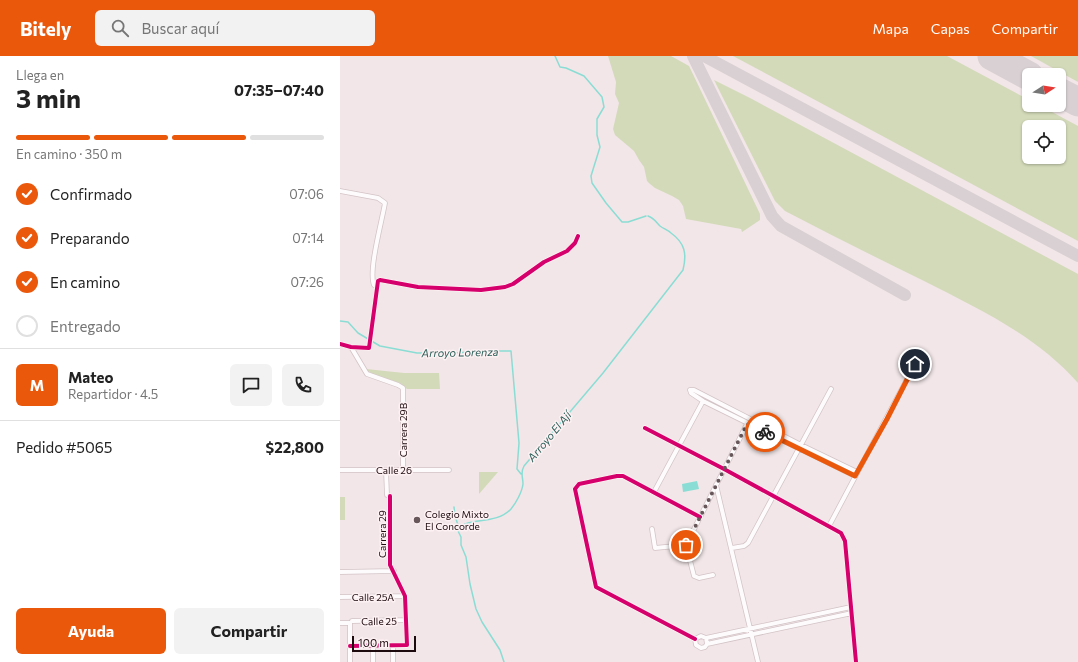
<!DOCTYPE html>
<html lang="es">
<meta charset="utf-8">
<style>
body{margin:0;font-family:Commissioner,sans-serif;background:#f2f2f2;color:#222;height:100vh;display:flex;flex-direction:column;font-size:15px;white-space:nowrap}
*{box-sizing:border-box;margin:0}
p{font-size:13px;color:#767676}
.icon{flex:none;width:22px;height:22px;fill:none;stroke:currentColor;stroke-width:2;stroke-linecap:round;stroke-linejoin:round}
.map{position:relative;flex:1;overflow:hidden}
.side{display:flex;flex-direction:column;background:#fff;width:340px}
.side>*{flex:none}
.needle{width:26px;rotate:78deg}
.tools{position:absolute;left:682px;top:12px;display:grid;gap:8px}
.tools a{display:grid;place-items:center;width:44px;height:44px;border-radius:6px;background:#fff;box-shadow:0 1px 3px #0004;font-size:20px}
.scale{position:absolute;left:12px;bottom:10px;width:64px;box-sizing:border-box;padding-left:4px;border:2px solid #1c0a0e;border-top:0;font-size:11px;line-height:14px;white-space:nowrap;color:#1c0a0e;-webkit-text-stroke:3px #fdf1f3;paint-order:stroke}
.pin{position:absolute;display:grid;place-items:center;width:34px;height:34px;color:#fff;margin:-17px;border:2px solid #fff;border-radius:50%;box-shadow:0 1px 4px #0007}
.courier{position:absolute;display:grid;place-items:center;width:40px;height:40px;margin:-20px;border:3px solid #ea580c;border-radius:50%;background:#fff;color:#222;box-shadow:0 1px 5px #0007}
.overview em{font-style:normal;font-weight:700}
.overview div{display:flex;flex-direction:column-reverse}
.overview{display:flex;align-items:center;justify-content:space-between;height:68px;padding:0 16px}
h1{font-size:26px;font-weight:700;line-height:30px}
.bar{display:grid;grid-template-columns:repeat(4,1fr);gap:6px 4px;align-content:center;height:48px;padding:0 16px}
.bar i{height:5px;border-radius:3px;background:#e0e0e0}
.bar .on{background:#ea580c}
.bar p{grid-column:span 4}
.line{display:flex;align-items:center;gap:10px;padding:0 16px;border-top:1px solid #e0e0e0}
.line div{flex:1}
.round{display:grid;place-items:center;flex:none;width:42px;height:42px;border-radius:6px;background:#f2f2f2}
ol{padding:0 16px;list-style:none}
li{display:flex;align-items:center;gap:12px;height:44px}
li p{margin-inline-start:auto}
li .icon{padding:4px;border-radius:50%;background:#ea580c;color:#fff;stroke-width:4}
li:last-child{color:#767676}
li i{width:22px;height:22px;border:2px solid #e0e0e0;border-radius:50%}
.action{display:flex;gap:8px;margin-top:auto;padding:8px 16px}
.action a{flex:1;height:46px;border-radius:6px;background:#ea580c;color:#fff;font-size:16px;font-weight:700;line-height:46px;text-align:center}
.action a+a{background:#f2f2f2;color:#222}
header{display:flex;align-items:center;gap:24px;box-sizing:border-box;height:56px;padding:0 20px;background:#ea580c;color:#fff}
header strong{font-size:19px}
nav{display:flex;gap:22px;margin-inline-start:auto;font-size:14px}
.search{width:280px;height:36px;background:#f2f2f2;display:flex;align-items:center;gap:10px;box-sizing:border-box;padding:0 14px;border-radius:6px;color:#767676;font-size:15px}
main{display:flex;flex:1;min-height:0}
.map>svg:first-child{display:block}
.green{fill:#d3dab9;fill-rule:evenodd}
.water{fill:#8addd4}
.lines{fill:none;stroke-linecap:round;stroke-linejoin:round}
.stream{stroke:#8addd4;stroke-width:1.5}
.taxiway{stroke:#d8d0d2;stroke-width:12}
.runway{stroke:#d8d0d2;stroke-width:29}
.street-casing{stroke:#d3c3c6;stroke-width:5.5}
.street{stroke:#fdfbfc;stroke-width:4}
.cycleway-casing{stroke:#fdf1f3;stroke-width:6}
.cycleway{stroke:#d6006c;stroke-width:4}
.done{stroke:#67575a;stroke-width:4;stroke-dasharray:0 7.2}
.route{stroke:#ea580c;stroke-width:5}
.poi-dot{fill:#67575a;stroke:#fdf1f3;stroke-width:1.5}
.labels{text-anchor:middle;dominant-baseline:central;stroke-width:3;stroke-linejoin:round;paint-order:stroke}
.street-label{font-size:10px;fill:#1c0a0e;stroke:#fdf1f3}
.poi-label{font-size:10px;fill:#1c0a0e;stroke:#fdf1f3;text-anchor:start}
.water-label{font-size:11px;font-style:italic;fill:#2b5f59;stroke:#fdf1f3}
</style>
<header>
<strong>Bitely</strong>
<div class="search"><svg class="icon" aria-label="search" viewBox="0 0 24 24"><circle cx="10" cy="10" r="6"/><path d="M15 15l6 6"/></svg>Buscar aquí</div>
<nav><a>Mapa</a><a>Capas</a><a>Compartir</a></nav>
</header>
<main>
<section class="side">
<div class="overview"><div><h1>3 min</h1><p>Llega en</p></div><em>07:35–07:40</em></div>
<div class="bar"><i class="on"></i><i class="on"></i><i class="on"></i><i></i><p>En camino · 350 m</p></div>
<ol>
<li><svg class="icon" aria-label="check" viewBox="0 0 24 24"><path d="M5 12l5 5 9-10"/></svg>Confirmado<p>07:06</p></li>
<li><svg class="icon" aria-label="check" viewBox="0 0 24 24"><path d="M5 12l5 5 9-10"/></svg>Preparando<p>07:14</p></li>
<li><svg class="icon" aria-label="check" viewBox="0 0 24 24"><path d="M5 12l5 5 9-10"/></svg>En camino<p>07:26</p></li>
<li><i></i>Entregado</li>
</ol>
<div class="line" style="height:72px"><b class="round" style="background:#ea580c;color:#fff">M</b><div><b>Mateo</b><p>Repartidor · 4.5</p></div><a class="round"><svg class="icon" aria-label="chat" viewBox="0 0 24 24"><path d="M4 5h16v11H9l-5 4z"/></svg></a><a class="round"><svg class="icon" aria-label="phone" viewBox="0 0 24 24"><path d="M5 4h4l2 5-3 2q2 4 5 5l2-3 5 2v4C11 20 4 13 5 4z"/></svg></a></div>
<div class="line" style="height:52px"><div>Pedido #5065</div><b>$22,800</b></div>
<div class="action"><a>Ayuda</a><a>Compartir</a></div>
</section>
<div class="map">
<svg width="738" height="606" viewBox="0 0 738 606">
<rect width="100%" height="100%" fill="#f2e6e8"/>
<path class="green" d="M268,0H331L349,10L420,158V164L402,176L401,173L346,163L343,150L339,144L332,140L315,132L310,128L307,125L304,111L299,104L294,95L275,79L273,73L279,47L275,38L276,26Z
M393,0H607L689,44V49H699L738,70V185ZM689,71H719V101H689Z
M691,0H738V26Z
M374,24L410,42L738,218V327C697,280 639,253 584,225C537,202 491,179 445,155L435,145Z
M26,313L64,317H99L100,333H67C57,321 36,325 26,313Z
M139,416H158L139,438Z
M0,441H5V464H0Z"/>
<path class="water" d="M357,425L359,433L343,436L342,428Z"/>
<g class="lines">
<path class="stream" d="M215,0L220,11L226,12L244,20L262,41L264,51L257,63V79L260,91L251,120L252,127L266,147L282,166H288L306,160
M0,265L8,266L18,277L40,290L77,297H115L141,295H171L179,387L177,413L181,418
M114,451L115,460L119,472
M164,606L160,594L142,566L136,553L130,528L126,501L121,489V481L118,475L119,472C129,461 156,469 171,453C176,447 182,436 183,428C183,421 180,417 184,410L263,317L343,214C347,198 345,187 331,177C328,174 324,173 320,170C316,166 314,162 308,160"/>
<path class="taxiway" d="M353,0L432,160L441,170L565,239
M364,0L738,200"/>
<path class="runway" d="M652,0L689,20
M719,36L738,46"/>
<defs>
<path id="street" d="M0,135L38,142L45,147C42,165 28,215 34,229L37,230
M0,288L11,291L29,292L38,225L40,224L78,231L141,234L165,231L173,228L204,206L227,195L235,187L238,180
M11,291L27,318L58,329L63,332V414
M350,334L351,337L363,345L515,420
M350,334H354L461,389L517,416
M305,372L384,413L501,477L505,485L516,606
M0,414H109
M46,414L47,439
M376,429L418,606
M314,436L363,345
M489,470L575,308
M312,473L315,492L346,489
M392,492L404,490L408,487L491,333
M0,516L54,515
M373,519L359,522L354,520L346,489L407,368
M0,541L65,540
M12,565L66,564
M0,567H10V606
M366,582L367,588L365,591L361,592L356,589L355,583L361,580L366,582L511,551
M355,583L256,531L235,433L239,428L277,420H283L360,461
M367,588L512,557
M10,590L67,589L65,540L50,509V440
M33,606V590
M53,606V589"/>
</defs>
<use href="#street" class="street-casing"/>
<use href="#street" class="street"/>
<defs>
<path id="cycleway" d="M0,288L11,291L29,292L38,225L40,224L78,231L141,234L165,231L173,228L204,206L227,195L235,187L238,180
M305,372L384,413L501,477L505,485L516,606
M355,583L256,531L235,433L239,428L277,420H283L360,461
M10,590L67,589L65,540L50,509V440"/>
</defs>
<use href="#cycleway" class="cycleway-casing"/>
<use href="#cycleway" class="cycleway"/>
</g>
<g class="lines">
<path class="done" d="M346,489L407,368L425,376"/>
<path class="route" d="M425,376L515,420L547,363L575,308"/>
</g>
<circle class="poi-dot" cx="77" cy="464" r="4"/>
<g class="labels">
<g class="street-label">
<text transform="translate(63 374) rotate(-90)">Carrera 29B</text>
<text x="54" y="414">Calle 26</text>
<text transform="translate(42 478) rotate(-90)">Carrera 29</text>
<text x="33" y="541">Calle 25A</text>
<text transform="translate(39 565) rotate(-1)">Calle 25</text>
</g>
<g class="poi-label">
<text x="85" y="458">Colegio Mixto<tspan x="85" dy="12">El Concorde</tspan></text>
</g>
<g class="water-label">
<text transform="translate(120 296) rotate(-1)">Arroyo Lorenza</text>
<text transform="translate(209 380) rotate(-50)">Arroyo El Ají</text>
</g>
</g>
</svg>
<div class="tools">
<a><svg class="needle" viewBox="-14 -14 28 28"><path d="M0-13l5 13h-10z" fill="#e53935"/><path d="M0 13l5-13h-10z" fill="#767676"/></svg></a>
<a><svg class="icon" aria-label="locate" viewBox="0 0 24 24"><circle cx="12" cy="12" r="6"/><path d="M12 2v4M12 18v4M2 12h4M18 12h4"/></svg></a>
</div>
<div class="scale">100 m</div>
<div class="pin" style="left:346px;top:489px;background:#ea580c"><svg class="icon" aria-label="bag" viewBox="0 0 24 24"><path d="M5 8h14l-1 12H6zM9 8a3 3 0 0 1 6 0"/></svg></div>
<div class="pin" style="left:575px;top:308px;background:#1f2937"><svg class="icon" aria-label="home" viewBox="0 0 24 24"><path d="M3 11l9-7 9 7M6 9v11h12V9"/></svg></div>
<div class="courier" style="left:425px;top:376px"><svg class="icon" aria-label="bike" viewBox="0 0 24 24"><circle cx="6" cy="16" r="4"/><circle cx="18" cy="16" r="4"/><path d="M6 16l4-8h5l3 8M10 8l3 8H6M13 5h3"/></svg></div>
</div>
</main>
